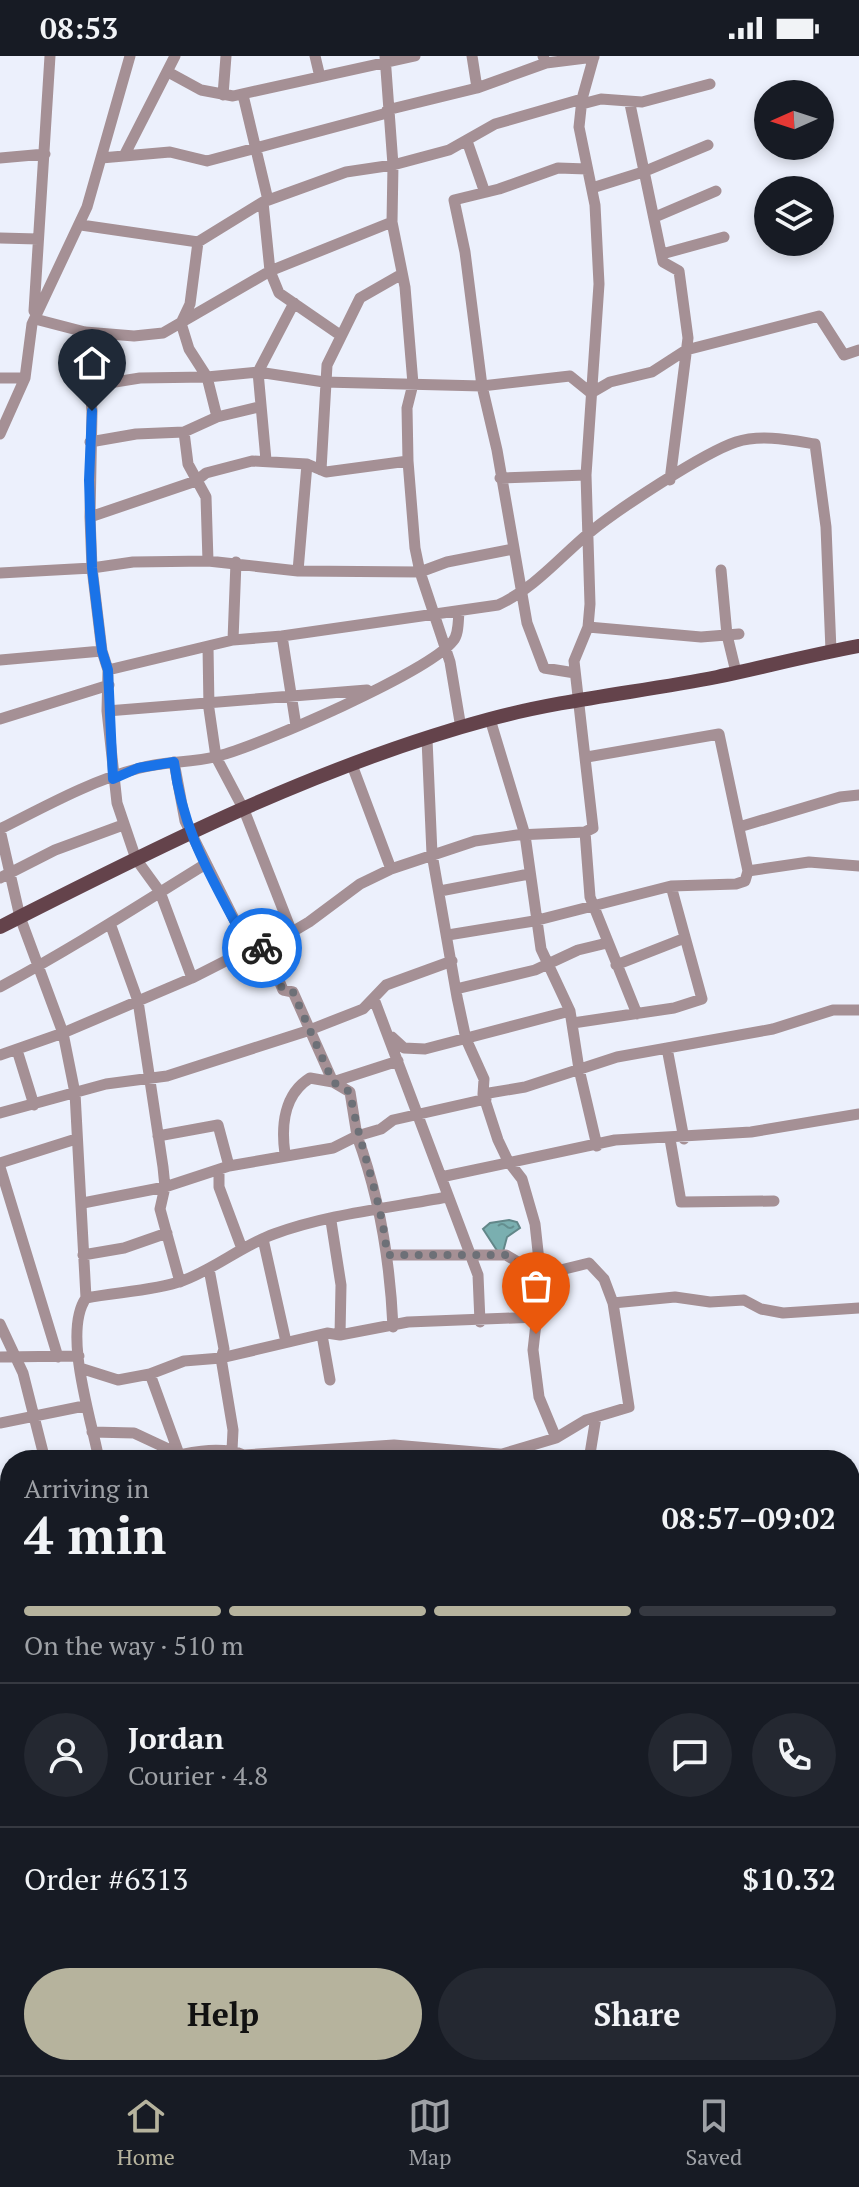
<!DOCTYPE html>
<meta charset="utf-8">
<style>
body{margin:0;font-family:"PT Serif",serif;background:#242831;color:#f1f3f6;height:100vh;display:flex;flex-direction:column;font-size:30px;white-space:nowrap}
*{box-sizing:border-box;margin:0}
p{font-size:26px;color:#9ea1a6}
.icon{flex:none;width:44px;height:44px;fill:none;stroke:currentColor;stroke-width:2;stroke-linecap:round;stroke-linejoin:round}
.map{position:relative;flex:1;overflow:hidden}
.panel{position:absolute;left:0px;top:1394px;width:860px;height:626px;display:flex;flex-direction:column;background:#171b24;border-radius:32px 32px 0 0;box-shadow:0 4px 12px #0003}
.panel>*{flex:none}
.needle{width:52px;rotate:267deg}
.fabs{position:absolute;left:754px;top:24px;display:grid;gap:16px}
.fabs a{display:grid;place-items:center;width:80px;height:80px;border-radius:50%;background:#171b24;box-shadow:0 4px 12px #0003;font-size:40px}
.pin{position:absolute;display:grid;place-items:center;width:68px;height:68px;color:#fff;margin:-82px -34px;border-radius:50% 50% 50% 0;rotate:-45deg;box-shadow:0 0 8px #0007}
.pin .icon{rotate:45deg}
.courier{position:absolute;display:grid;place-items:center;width:80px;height:80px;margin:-40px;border:6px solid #1a73e8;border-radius:50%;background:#fff;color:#222;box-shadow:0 2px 10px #0007}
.headline em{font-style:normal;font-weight:600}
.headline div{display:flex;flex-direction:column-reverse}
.headline{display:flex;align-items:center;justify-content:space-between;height:136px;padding:0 24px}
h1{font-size:52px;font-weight:600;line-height:60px}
.bar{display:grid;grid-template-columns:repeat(4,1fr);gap:12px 8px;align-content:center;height:96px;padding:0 24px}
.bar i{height:10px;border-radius:6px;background:#363941}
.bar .selected{background:#b6b39d}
.bar p{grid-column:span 4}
.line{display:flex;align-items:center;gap:20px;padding:0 24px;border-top:2px solid #363941}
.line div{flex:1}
.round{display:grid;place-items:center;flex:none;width:84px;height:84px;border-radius:42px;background:#242831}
.action{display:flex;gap:16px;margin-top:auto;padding:16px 24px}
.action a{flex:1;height:92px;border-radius:48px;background:#b6b39d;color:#111;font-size:32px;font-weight:600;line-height:92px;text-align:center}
.action a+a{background:#242831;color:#f1f3f6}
.status{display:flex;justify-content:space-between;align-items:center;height:56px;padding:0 40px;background:#171b24;direction:ltr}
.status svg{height:22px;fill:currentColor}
.tab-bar{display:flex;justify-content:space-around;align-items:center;height:112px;border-top:2px solid #363941;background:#171b24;font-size:22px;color:#9ea1a6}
.tab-bar a{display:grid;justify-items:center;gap:4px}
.tab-bar .selected{color:#b6b39d}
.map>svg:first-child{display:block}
.water{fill:url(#water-ripples);stroke:#628789;stroke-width:2}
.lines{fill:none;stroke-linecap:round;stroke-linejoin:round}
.minor{stroke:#a59095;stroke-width:11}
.major{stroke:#64434b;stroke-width:14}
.done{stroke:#6d7077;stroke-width:8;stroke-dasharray:0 14.4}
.route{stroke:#1a73e8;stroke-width:10}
</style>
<div class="status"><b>08:53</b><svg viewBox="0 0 49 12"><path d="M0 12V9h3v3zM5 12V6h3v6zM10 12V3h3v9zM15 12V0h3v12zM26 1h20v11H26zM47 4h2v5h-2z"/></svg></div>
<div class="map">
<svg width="859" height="2019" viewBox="0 0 859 2019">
<defs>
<pattern id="water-ripples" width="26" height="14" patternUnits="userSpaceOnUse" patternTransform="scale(2)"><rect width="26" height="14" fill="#7aafb0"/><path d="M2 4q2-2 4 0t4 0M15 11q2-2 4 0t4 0" fill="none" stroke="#648f90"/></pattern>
</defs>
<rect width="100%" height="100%" fill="#ecf0fc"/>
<path class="water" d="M509,1164L517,1166L520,1172L507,1181L503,1196H498L483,1173L490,1167Z"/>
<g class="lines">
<path class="minor" d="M315,0L320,21
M385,0L393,109L392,166L405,231L413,328L407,352L408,405L415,492L420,516L450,606L461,672
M472,0L477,32
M546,7L594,1
M168,16L201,34L233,40L415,0
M223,39L226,0
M243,39L268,144
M582,48L601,43L642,46L710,28
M630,48L663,206L679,215L688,282L670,424
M387,54L477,32L546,7L543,0
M467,85L484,134
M125,98L175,0
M0,102L45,98
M101,102L170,96L207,105L387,57
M592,132L643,116L708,89
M263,146L346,116L393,109L449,94L495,68L582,43
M655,161L716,135
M81,169L198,186L190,248L181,267L189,293L207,321L258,316L324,326L482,330L570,320L591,337L610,326L652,316L686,294L819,260L844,299L859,294
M0,182L38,183
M198,186L263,146L270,215L279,237L340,279
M662,198L724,181
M34,255L50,0
M35,263L85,276L134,280L163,277L270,215L392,166
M85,276L92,355L90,461
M0,322H25
M90,330L140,322L207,321L217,361
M184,376L188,408L206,441L208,505
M0,378L25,322L32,268L87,151L130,0
M90,386L136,378L184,376L217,361L259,351
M266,404L258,316L294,247
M321,414L327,309L360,242L402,218
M500,422L586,419
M721,514L727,579L736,616
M298,515L307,408
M0,517L92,512L90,461L196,425L206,417L252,405L307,408L326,416L408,405
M588,571L701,581L739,578
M282,580L296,670
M233,584L236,506
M208,590L209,653L216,701L244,754L291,874
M0,604L102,595
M108,614L233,584L282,580L498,549C535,532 559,502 589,477C617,454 703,397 736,386C761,378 790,384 815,388L826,471L831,595
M575,617L544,612L527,567L497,394L482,330L465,196L454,144L499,133L558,112L587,113
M107,655L367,634
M0,663L109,629
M490,663L525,779L541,893L570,955L579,1013L597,1090
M427,683L432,798L457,941L466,983L484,1023L483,1038L498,1084L508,1105L522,1123L535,1168L541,1223L533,1294L539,1341L556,1382
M587,701L719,678L748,815
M174,706L185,765L249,893
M352,709L391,813
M739,771L840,741L859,739
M0,773C44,751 92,724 140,712C165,705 193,707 218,700C261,689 429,616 453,585C459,578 458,565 459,556
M0,774L20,861L63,977L75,1037L86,1242C62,1276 92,1365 99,1404
M585,776L590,841L637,958
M0,822L55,794L123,769
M440,835L529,818
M111,870L138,945L163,1111L165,1131L160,1153L180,1226
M448,879L534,865L671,830L736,828L745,825L748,815L809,806L859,810
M616,909L685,882
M192,922L160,836L136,803L117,747L107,655L108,614L102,595L92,512L133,506L208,505L298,515L420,516L447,506L513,493
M0,931C71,893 136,851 204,809
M456,933L535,914L578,894L607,887
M374,943L478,1219L480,1266
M573,967L674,952L702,943L671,830
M392,981L404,992L425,993L570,955
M667,992L684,1083
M17,994L34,1049
M0,999L63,977L192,922L249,893L265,892L309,866L360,828L391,813L475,785L517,779L585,776L593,772L574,605L588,571L590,548L586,419L599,228L595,149L579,71L582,43L594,0
M483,1038L525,1031L617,1001L773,973L833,954H859
M0,1057L106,1028L167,1020L307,975L363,953L386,929L452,905
M158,1080L218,1069L229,1110
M670,1083L681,1146L774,1145
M285,1098C281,1070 284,1038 310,1022L333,1026L398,1005
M0,1107L76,1083
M0,1111L58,1301
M219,1114V1131L241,1190
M441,1121L615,1084L751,1076L859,1058
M83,1147L165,1131L229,1110L333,1092L357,1080L350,1036L333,1026L293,936L283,934L265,892
M331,1165L341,1229L340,1279
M263,1183L286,1286
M83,1199L124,1192L167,1177
M387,1199H506L540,1219L589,1207L604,1223L613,1247L675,1241L710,1246L744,1244L761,1253L783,1257L859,1252
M209,1213L224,1293L221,1302L233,1374L232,1394
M86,1242C116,1236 153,1235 182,1225C215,1213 241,1190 274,1178C328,1158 390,1152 447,1141
M0,1268L23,1317L45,1404
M393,1271C390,1205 380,1142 357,1080L381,1073L393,1064L486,1043
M322,1279L330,1324
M0,1301L79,1300
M80,1312L118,1324L150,1318L184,1305L221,1302L327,1277L340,1279L408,1266L539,1261
M150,1318L179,1398
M0,1367L84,1350
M92,1376L134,1377L179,1398
M159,1404C184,1397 219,1389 244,1399L394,1389L499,1398
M482,1404L556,1382L586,1364L629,1351L613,1247
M589,1404L596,1361
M0,1451L10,1449
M850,1483L859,1484
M0,1552L10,1549
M0,1596L10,1595
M0,1699H10
M850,1735L859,1737
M0,1843H10
M0,1892L10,1891
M850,1932L859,1934
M0,2003L10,2001
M80,2010L84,2019
M171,2010L174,2019
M232,2010L237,2013L249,2010
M275,2010L278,2019
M340,2010H367
M420,2010L424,2019
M435,2010L452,2015L491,2014
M534,2010L543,2019
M666,2010L670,2019
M765,2010L767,2019
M194,2019L225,2010
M309,2019L340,2012L342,2019"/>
<path class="major" d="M0,871C157,791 319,709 490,663C565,643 641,636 717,621C764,611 811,599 859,590"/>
</g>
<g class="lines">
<path class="done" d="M262,892L283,934L293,936L333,1026L350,1036C359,1091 382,1143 387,1199H506L540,1219L536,1278"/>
<path class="route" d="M92,355L89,424L92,512L102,595L108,614L113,723L138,712L174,706C183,781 216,828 249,893L262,892"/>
</g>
</svg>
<div class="fabs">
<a><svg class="needle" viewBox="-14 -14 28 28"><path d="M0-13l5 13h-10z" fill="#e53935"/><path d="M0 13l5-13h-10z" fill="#9ea1a6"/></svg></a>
<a><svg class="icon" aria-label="layers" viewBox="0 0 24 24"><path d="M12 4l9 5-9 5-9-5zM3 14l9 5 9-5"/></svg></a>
</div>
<div class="pin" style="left:536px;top:1278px;background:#ea580c"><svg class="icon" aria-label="bag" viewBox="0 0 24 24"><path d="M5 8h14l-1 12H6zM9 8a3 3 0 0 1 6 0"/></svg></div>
<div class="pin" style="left:92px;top:355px;background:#1f2937"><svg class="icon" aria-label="home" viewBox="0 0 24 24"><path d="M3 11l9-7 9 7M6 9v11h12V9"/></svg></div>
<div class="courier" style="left:262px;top:892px"><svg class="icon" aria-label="bike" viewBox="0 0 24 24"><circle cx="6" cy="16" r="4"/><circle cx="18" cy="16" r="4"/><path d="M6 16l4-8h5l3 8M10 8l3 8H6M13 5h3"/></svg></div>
<section class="panel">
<div class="headline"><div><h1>4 min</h1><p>Arriving in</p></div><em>08:57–09:02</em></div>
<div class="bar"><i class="selected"></i><i class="selected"></i><i class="selected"></i><i></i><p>On the way · 510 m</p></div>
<div class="line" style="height:144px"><a class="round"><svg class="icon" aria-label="person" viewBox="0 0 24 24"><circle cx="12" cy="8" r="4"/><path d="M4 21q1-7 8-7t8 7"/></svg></a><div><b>Jordan</b><p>Courier · 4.8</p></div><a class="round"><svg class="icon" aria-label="chat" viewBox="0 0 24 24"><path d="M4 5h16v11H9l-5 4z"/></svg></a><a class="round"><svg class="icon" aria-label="phone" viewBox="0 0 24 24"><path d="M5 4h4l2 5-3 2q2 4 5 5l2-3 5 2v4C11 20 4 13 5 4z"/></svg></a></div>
<div class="line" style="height:104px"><div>Order #6313</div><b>$10.32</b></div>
<div class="action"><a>Help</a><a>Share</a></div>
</section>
</div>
<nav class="tab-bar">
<a class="selected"><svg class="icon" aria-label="home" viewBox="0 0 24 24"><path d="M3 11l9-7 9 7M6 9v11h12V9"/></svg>Home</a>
<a><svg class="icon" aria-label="map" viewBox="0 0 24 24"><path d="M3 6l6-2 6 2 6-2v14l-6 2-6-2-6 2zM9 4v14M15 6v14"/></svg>Map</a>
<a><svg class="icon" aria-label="saved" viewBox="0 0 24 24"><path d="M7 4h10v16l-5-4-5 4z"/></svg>Saved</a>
</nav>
